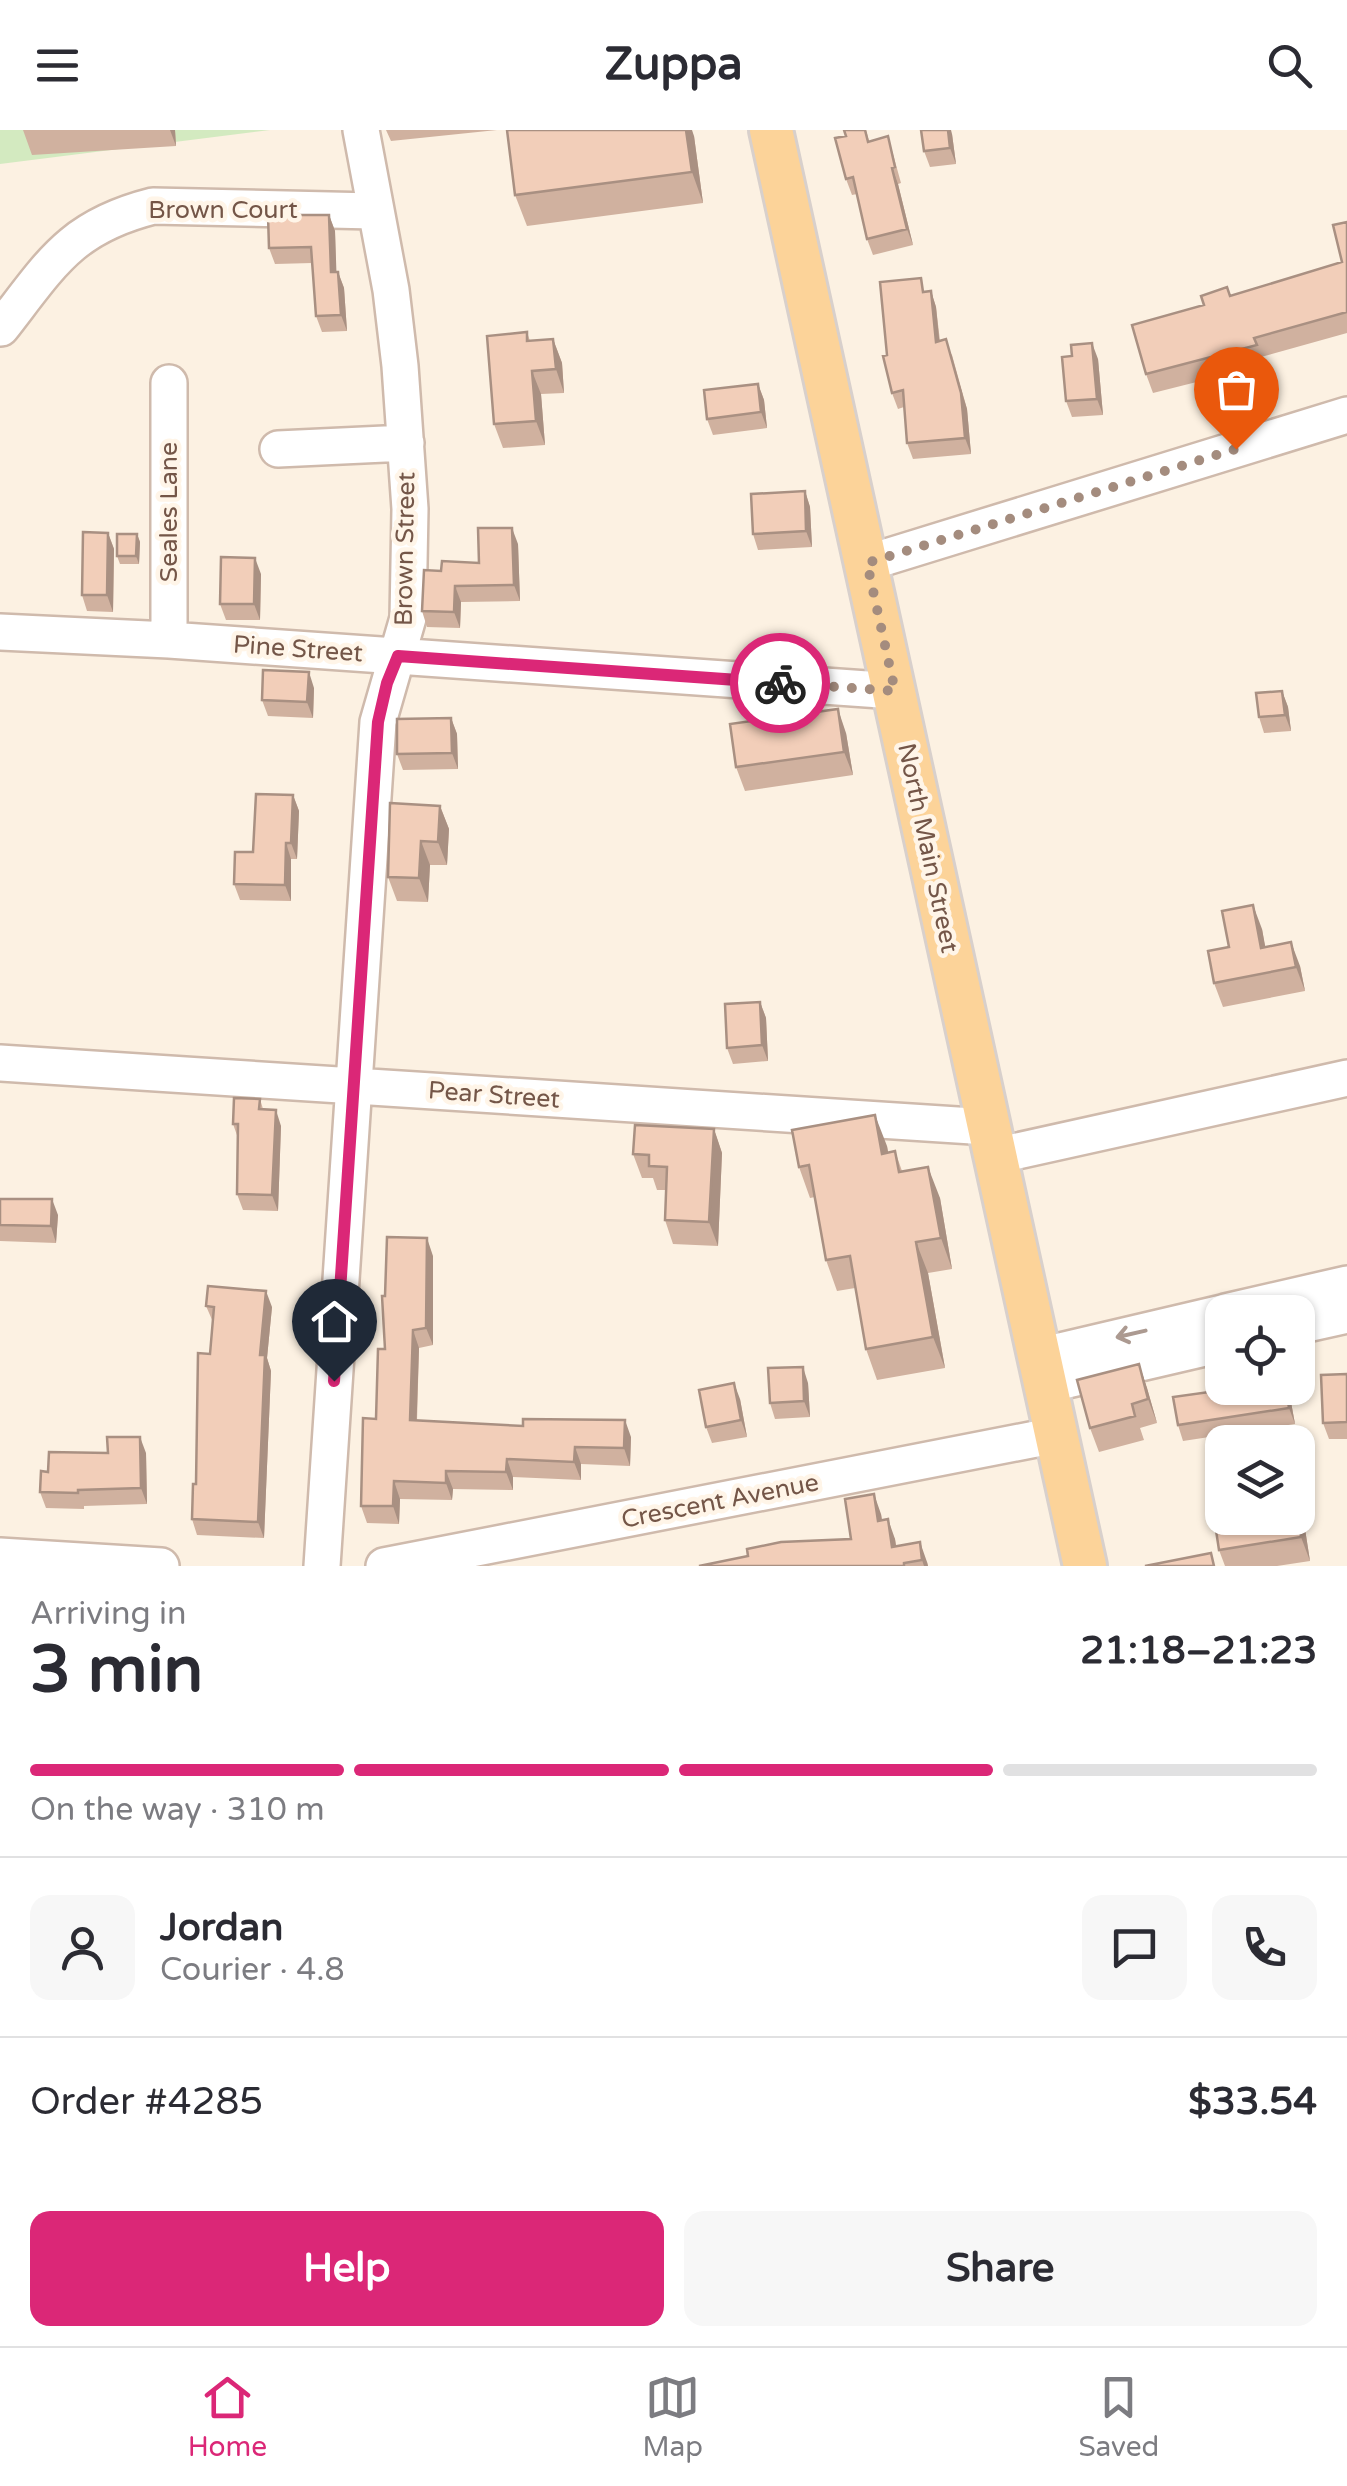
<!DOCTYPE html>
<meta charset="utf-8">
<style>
body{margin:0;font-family:"Varela Round",sans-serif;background:#f7f7f7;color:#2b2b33;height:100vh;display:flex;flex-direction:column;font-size:38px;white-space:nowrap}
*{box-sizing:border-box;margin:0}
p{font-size:32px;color:#7c7c81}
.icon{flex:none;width:55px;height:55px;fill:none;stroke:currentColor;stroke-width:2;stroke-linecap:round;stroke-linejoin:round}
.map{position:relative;height:1436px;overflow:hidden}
.details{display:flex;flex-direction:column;background:#fff;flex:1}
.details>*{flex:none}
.controls{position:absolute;left:1205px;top:1165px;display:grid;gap:20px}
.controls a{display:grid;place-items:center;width:110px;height:110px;border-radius:20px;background:#fff;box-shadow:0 2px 8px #0004;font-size:50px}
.pin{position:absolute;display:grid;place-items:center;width:85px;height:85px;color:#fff;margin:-102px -42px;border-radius:50% 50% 50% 0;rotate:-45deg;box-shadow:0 0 10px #0007}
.pin .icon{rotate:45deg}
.courier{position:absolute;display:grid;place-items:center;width:100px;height:100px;margin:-50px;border:8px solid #db2777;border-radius:50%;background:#fff;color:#222;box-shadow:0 2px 12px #0007}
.headline em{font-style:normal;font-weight:700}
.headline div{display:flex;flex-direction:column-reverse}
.headline{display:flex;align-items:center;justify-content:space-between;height:170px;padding:0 30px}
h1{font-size:65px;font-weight:700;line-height:75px}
.bar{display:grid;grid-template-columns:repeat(4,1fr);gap:15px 10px;align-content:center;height:120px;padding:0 30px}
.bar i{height:12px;border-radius:8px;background:#e1e1e2}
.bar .active{background:#db2777}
.bar p{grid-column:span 4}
.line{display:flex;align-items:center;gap:25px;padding:0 30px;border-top:2px solid #e1e1e2}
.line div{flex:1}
.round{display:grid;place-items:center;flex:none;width:105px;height:105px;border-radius:20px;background:#f7f7f7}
.primary-button{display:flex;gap:20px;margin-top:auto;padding:20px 30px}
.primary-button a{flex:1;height:115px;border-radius:20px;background:#db2777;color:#fff;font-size:40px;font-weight:700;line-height:115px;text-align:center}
.primary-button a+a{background:#f7f7f7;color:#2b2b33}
header{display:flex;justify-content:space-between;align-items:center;height:130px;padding:0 30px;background:#fff;font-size:45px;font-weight:700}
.menu{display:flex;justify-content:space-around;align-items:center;height:140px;border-top:2px solid #e1e1e2;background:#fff;font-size:28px;color:#7c7c81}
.menu a{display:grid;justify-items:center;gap:5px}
.menu .active{color:#db2777}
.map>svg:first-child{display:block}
.garden{fill:#d3eac0}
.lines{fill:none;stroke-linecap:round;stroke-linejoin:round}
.minor-casing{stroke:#cfbaac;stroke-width:40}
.major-casing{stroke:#d8d0cc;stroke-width:48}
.minor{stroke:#fff;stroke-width:35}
.major{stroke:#fcd399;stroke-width:42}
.wall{fill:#d0b19f}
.shaded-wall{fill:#a99082}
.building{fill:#f2ceb9;stroke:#a99082;stroke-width:2.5}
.oneway{stroke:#ac9a91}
.done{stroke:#a48c7e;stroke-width:10;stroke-dasharray:0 18}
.route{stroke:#db2777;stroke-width:12}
.labels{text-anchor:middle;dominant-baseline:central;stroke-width:9;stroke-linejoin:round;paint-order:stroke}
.street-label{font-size:25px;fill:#745648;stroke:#fff5e8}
</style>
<header><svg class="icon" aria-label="menu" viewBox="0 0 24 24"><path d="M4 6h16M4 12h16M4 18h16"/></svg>Zuppa<svg class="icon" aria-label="search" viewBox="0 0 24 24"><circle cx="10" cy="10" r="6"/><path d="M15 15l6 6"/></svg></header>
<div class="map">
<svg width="1347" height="1436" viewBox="0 0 1347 1436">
<rect width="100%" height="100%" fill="#fcf1e2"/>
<path class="garden" d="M0,0H270L0,34Z"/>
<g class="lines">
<defs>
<path id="minor" d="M1,198C51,134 70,97 153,76L374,81
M278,319L406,313
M867,433L1347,285
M0,502L169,510L895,561
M169,510V253
M0,933L988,997
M995,1026L1347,948
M1225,1182L1347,1154
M1298,1196L1347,1185
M1039,1226L1222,1183
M1046,1255L1222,1214
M0,1426L161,1436
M322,1436L378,592L408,488L410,379L400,236L391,160L361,0
M384,1436L1056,1305"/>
<path id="major" d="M771,0L1085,1436"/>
</defs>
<use href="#minor" class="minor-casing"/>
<use href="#major" class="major-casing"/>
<use href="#minor" class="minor"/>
<use href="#major" class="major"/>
</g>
<path class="wall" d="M23,0H175L176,16L32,25Z
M386,0H497L391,11Z
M844,0H866L869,11L888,6L901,53L898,54L913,115L873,125L867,109L857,64L852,65L846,49V6Z
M952,4L956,34L930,37L924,21Z
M694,6L703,73L527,96L515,65Z
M329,85L335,101L336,142H338L344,158L347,201L322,202L316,186L312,133L275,134L269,118Z
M1347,92V203L1261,227L1264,235L1153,263L1146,244L1204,175L1342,132Z
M931,161L936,177L940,211L952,225L967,279L971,324L913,329L907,313L904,277L898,279L892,263L887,225L927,162Z
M527,202L530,211L553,209L562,233L564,263L541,264L545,315L503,318L494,294Z
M1098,229L1103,285L1072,287L1066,271Z
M758,254L764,270L767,298L713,305L707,289Z
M805,361L810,377L812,417L758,420L753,404Z
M108,403L114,419L113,482L87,481L82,465Z
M137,404L140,412L139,434H120L117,426Z
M518,414L520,471L461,472L460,498L427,497L422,481L441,441L479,433Z
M261,444L260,490H226L220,474Z
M314,558L313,588L268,586L262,570Z
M1282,561L1288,577L1291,601L1264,603L1259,587Z
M451,588L457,604L458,639L403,640L397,624Z
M846,603L853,645L745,661L736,637Z
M293,665L299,681L297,729H291V771L240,770L234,754L253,722Z
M440,676L449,699L447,735H430L428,772L397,771L388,747Z
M1262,799L1265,817L1300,836L1305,861L1223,877L1214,853L1229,817Z
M760,872L766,888L768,931L733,934L727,918Z
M260,969L263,979L281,996L278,1081L243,1080L237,1064L238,1008L233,994Z
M714,999L722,1023L718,1116L673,1114L665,1090L666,1060H657L653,1048H642L633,1024Z
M887,1016L888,1023L895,1021L902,1041L940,1068L952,1139L928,1143L945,1238L877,1250L866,1219L855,1158L837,1161L826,1130L815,1067L810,1068L799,1037Z
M0,1069L58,1085L56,1113L0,1111Z
M433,1126V1215L419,1218L417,1291L631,1307L630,1336L581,1334V1350L513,1347V1360L453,1359L452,1370L400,1369L399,1394L367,1393L361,1376L376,1289L385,1219V1166Z
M206,1176L272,1177L267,1228L271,1241L264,1408L197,1405L192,1389L213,1192Z
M1139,1234L1147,1258L1157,1293L1140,1298L1144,1310L1099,1322L1090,1298Z
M1347,1244V1309H1329L1323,1293Z
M808,1253L810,1287L775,1289L770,1273Z
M1289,1261L1295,1294L1183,1311L1178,1295Z
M740,1269L747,1307L712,1313L706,1297Z
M108,1323H146L147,1374L84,1376V1379L46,1378L40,1362L48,1342Z
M1298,1371L1303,1386L1310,1431L1277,1436H1225L1219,1420L1298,1388Z
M881,1384L882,1390L895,1409L896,1416L927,1432L928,1436H699L851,1409Z"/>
<path class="shaded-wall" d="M170,0H175L176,16Z
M686,0H692L694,6L703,73L692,42Z
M948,0H951L952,4L956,34L950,18Z
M892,38L898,54L913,115L907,99Z
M329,85L335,101L337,158L331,142Z
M338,142L344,158L347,201L341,185Z
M931,161L936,177L941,228L936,212Z
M553,209L562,233L564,263L556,239Z
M946,209L967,279L971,324L965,308Z
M1092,213L1098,229L1103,285L1097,269Z
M532,241L541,264L545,315L536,291Z
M758,254L764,270L767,298L761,282Z
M805,361L810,377L812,417L806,401Z
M512,398L518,414L520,471L514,455Z
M108,403L114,419L113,482L107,465Z
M137,404L140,412L139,434L136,426Z
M255,428L261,444L260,490L254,474Z
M455,456L461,472L460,498L454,482Z
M309,542L314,558L313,588L307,572Z
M1282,561L1288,577L1291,601L1285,585Z
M838,579L846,603L853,645L844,622Z
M451,588L457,604L458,639L452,623Z
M293,665L299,681L297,729L291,713Z
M440,676L449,699L447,735L438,712Z
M421,711L430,735L428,772L419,748Z
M286,713L291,729V771L285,755Z
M1253,775L1262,799L1270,842L1261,818Z
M1291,812L1300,836L1305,861L1296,837Z
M760,872L766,888L768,931L762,915Z
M276,980L281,996L278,1081L272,1065Z
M875,985L887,1016L894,1055L882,1024Z
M714,999L722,1023L718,1116L709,1092Z
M928,1037L940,1068L952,1139L941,1108Z
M52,1069L58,1085L56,1113L51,1096Z
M427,1108L433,1126V1215L426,1198Z
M916,1112L928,1143L945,1238L933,1207Z
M266,1161L272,1177L267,1228L271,1241L264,1408L258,1392L260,1225Z
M413,1200L419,1218L416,1308L410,1290Z
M1139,1234L1147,1258L1157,1293L1148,1269Z
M803,1237L808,1253L810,1287L804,1271Z
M734,1253L740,1269L747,1307L741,1290Z
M1286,1258H1288L1289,1261L1295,1294L1289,1278Z
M625,1290L631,1307L630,1336L624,1318Z
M140,1307L146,1323L147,1374L141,1358Z
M575,1317L581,1334V1350L574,1332Z
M507,1329L513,1347V1360L506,1342Z
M446,1341L453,1359L452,1370L446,1353Z
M394,1351L400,1369L399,1394L393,1376Z
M874,1364L881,1384L885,1411L878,1391Z
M1298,1371L1303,1386L1310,1431L1301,1407L1298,1385Z
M888,1389L895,1409L899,1436L892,1417Z
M920,1412L927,1432L928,1436H924L922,1430Z"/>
<path class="building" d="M507,0H686L692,42L515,65Z
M844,0H865L868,12L888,6L895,37L892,38L907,99L867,109L853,47L846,49L835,8L846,6Z
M921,0H948L950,18L924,21Z
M268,85H329L331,142H338L341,185L316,186L311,117L269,118Z
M1347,92V182L1254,208L1257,215L1146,244L1132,195L1204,175L1201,166L1227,157L1230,166L1342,132L1333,95Z
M921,148L923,162L931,161L936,212L946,209L961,263L965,308L907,313L903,260L892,263L883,226L887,225L880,152Z
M527,202V211L553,209L556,239L532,241L536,291L494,294L487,206Z
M1092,213L1097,269L1066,271L1062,227L1072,226L1071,215Z
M758,254L761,282L707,289L704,260Z
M805,361L806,401L753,404L751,364Z
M478,398H512L514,455L455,456L454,482L422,481L424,440L441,441L442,431L479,433Z
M83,402L108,403L107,465H82Z
M117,404H137L136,426H117Z
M221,427L255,428L254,474H220Z
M263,540L309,542L307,572L262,570Z
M1282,561L1285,585L1259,587L1256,563Z
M838,579L844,622L736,637L730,594Z
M451,588L452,623L397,624V589Z
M256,664L293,665L291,713H286L285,755L234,754L235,722H253Z
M390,673L440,676L438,712L421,711L419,748L388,747Z
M1253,775L1261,818L1291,812L1296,837L1214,853L1208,821L1229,817L1222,781Z
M760,872L762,915L727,918L725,874Z
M234,968L260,969L259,979L276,980L272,1065L237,1064L238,994H233Z
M875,985L882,1024L895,1021L899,1042L928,1037L941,1108L916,1112L933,1207L866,1219L850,1126L826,1130L809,1035L799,1037L792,1000Z
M635,995L714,999L709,1092L665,1090L667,1037L649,1036V1025L633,1024Z
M0,1069H52L51,1096L0,1095Z
M387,1107L427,1108L426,1198L413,1200L410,1290L523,1296V1289L625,1290L624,1318L575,1317L574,1332L507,1329L506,1342L446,1341V1353L394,1351L393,1376H361L363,1288L376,1289L378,1219H385L382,1166H385Z
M208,1156L266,1161L260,1225H265L258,1392L192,1389L193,1354H196L198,1223L210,1224L214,1177L206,1176Z
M1139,1234L1148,1269L1132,1274L1135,1286L1090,1298L1077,1250Z
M803,1237L804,1271L770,1273L768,1238Z
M1347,1244V1292L1323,1293L1321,1245Z
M734,1253L741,1290L706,1297L699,1260Z
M1238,1258H1286L1289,1278L1178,1295L1173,1267Z
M107,1307H140L141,1358L78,1360V1363L40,1362L41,1341L48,1342L49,1322L108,1323Z
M874,1364L878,1391L888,1389L892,1417L920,1412L922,1430L904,1433V1436H699L748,1426L747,1419L781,1412L851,1409L845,1369Z
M1222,1372V1388H1298V1385L1301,1407L1219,1420L1212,1374Z
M1211,1423L1214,1436H1145Z"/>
<defs><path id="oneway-shaft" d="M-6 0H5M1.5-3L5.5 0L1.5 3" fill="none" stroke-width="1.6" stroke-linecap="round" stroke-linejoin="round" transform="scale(2.5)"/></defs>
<use class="oneway" href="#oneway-shaft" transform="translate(1131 1204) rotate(167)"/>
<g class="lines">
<path class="done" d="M780,553L895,561L867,433L1236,319"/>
<path class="route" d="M334,1251L378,592L387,553L398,526L780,553"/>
</g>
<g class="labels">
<g class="street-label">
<text x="223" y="80">Brown Court</text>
<text transform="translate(169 382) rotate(-90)">Seales Lane</text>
<text transform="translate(405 419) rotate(-89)">Brown Street</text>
<text transform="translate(298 519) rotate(4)">Pine Street</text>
<text transform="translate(928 718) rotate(78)">North Main Street</text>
<text transform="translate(494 965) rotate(4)">Pear Street</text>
<text transform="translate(720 1371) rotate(-11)">Crescent Avenue</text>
</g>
</g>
</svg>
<div class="controls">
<a><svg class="icon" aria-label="locate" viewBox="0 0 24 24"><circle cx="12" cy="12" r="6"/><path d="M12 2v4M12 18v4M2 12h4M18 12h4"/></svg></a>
<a><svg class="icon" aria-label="layers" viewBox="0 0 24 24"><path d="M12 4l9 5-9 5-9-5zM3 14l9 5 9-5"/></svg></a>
</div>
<div class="pin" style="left:1236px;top:319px;background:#ea580c"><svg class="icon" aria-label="bag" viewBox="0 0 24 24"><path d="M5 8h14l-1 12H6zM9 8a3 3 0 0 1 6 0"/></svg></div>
<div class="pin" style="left:334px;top:1251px;background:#1f2937"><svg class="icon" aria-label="home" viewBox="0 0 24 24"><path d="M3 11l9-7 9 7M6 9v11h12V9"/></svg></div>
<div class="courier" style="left:780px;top:553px"><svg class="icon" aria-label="bike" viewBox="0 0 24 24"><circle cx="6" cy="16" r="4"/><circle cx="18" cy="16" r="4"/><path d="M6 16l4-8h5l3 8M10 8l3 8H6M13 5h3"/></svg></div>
</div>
<section class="details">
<div class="headline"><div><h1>3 min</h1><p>Arriving in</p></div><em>21:18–21:23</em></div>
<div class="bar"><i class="active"></i><i class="active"></i><i class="active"></i><i></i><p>On the way · 310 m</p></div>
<div class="line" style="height:180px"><a class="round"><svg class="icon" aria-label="person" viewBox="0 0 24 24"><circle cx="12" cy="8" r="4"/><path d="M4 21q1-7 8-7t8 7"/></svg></a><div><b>Jordan</b><p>Courier · 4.8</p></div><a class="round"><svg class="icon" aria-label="chat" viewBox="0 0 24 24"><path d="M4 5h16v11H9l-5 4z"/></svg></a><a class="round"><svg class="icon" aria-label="phone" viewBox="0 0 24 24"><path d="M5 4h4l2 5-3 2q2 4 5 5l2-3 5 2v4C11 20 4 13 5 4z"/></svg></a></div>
<div class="line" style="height:130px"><div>Order #4285</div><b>$33.54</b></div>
<div class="primary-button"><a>Help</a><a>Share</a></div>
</section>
<nav class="menu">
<a class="active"><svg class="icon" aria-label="home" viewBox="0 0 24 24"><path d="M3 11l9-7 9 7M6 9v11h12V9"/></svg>Home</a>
<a><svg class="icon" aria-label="map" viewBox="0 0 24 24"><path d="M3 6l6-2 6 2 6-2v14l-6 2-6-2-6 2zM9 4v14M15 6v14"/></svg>Map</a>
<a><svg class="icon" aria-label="saved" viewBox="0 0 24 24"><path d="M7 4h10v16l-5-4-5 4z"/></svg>Saved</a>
</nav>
